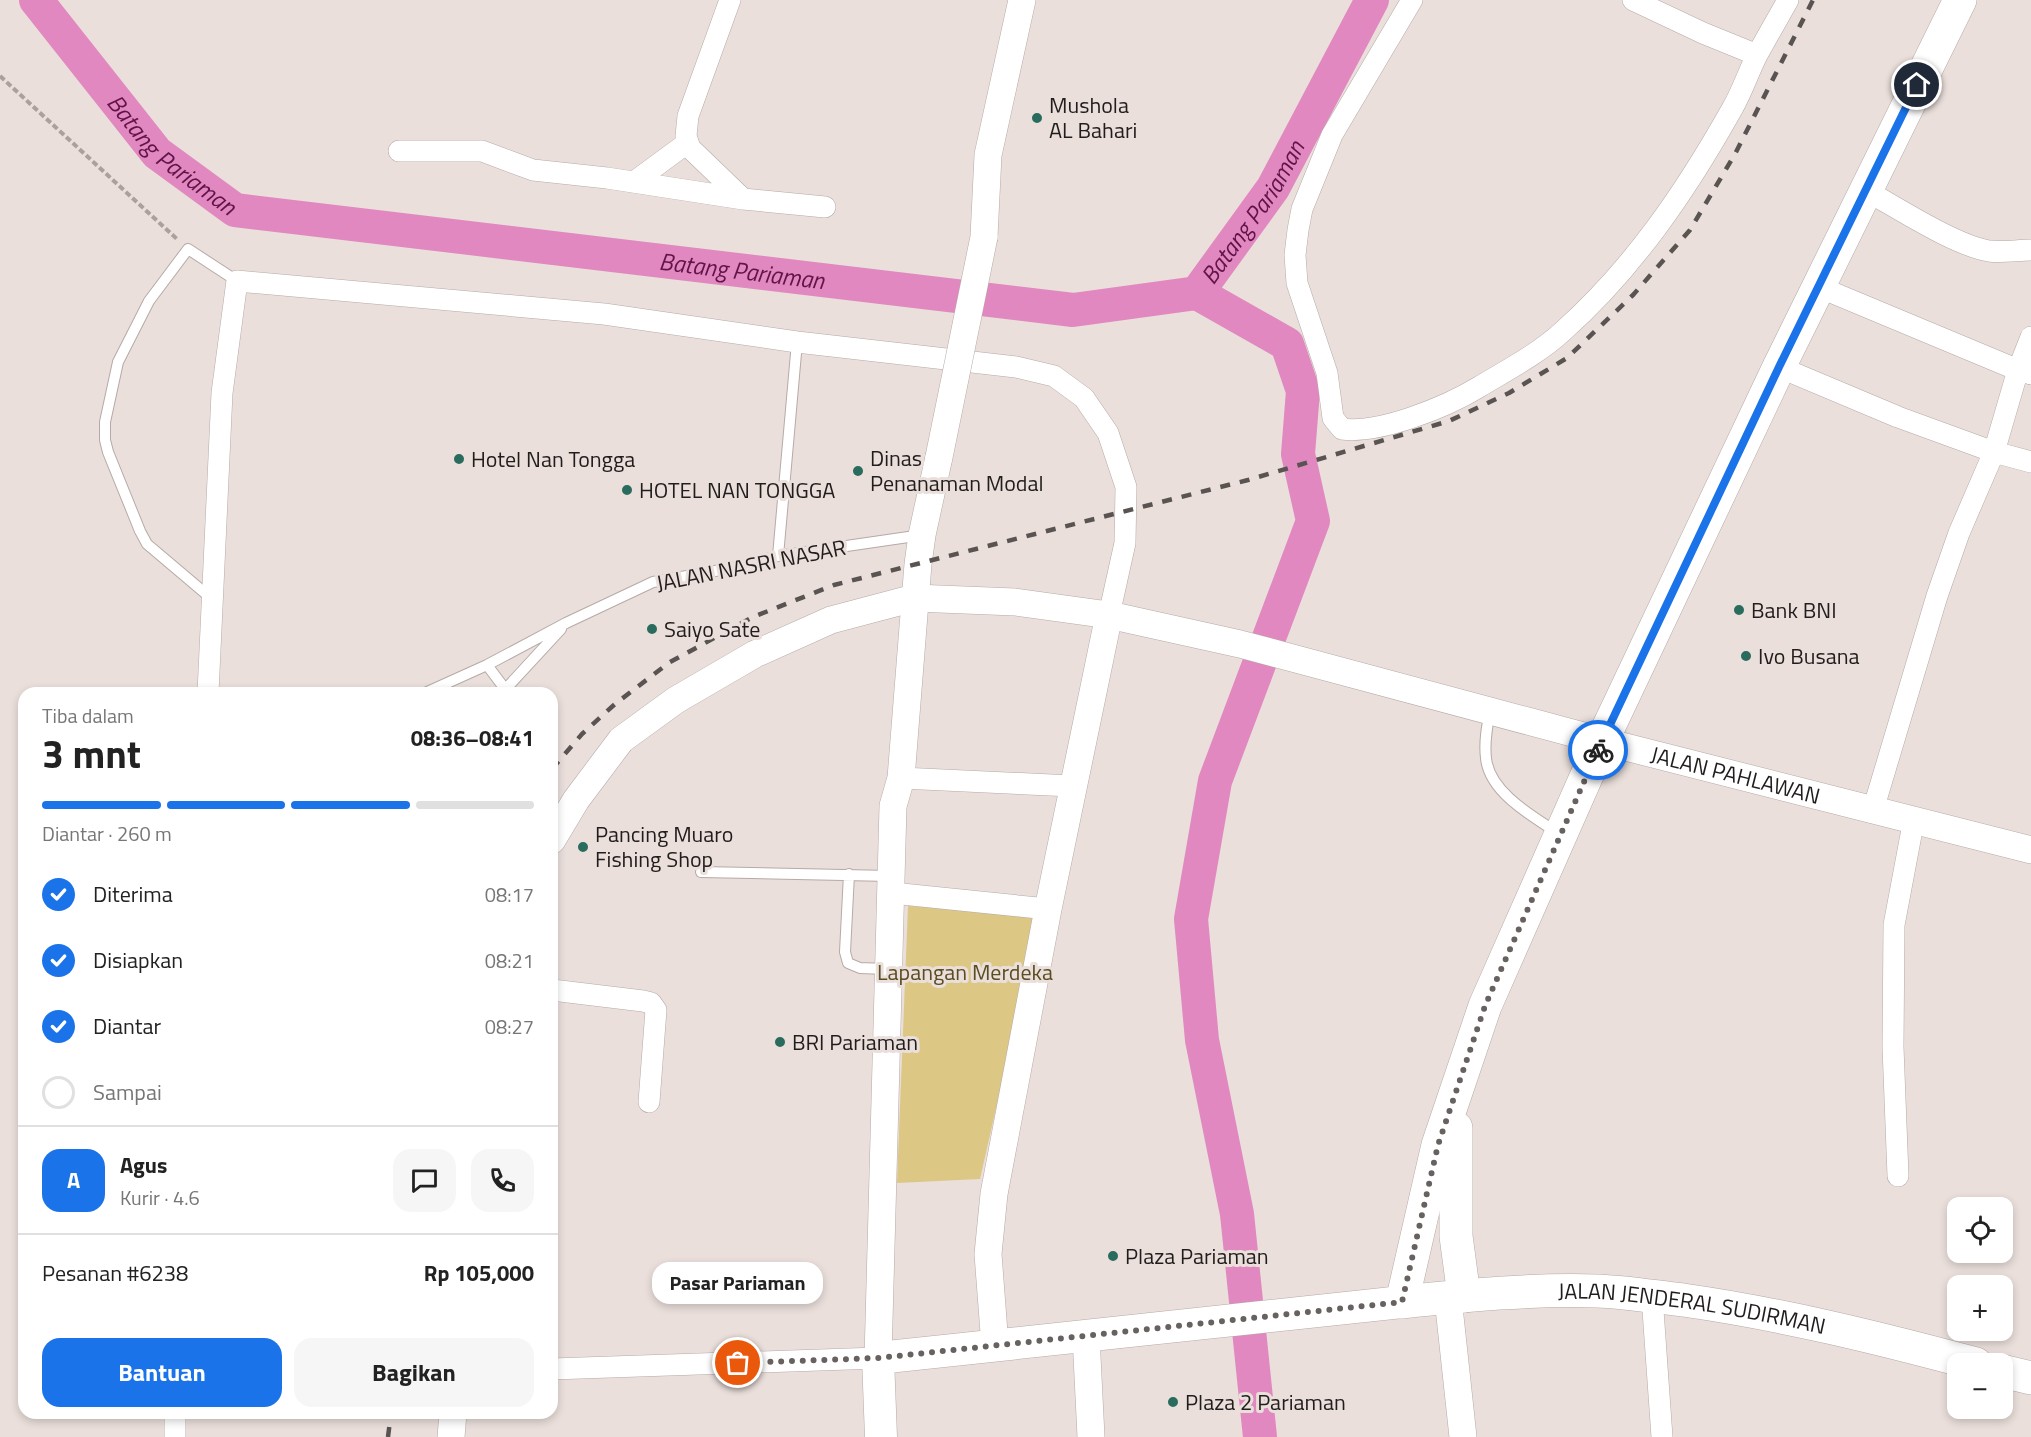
<!DOCTYPE html>
<html lang="id">
<meta charset="utf-8">
<style>
body{margin:0;font-family:"Titillium Web",sans-serif;background:#f6f6f6;color:#222;height:100vh;display:flex;flex-direction:column;font-size:22px;white-space:nowrap}
*{box-sizing:border-box;margin:0}
p{font-size:20px;color:#767676}
.icon{flex:none;width:33px;height:33px;fill:none;stroke:currentColor;stroke-width:2;stroke-linecap:round;stroke-linejoin:round}
.map{position:relative;flex:1;overflow:hidden}
.panel{position:absolute;left:18px;top:687px;width:540px;height:732px;display:flex;flex-direction:column;background:#fff;border-radius:18px;box-shadow:0 3px 9px #0003}
.panel>*{flex:none}
.tools{position:absolute;left:1947px;top:1197px;display:grid;gap:12px}
.tools a{display:grid;place-items:center;width:66px;height:66px;border-radius:12px;background:#fff;box-shadow:0 3px 9px #0003;font-size:30px}
.pin{position:absolute;display:grid;place-items:center;width:51px;height:51px;color:#fff;margin:-26px;border:3px solid #fff;border-radius:50%;box-shadow:0 2px 6px #0007}
.courier{position:absolute;display:grid;place-items:center;width:60px;height:60px;margin:-30px;border:4px solid #1a73e8;border-radius:50%;background:#fff;color:#222;box-shadow:0 2px 8px #0007}
.bubble{position:absolute;height:42px;border-radius:18px;background:#fff;box-shadow:0 3px 9px #0003;font-size:20px;font-weight:700;line-height:42px;text-align:center}
.headline em{font-style:normal;font-weight:700}
.headline div{display:flex;flex-direction:column-reverse}
.headline{display:flex;align-items:center;justify-content:space-between;height:102px;padding:0 24px}
h1{font-size:39px;font-weight:700;line-height:45px}
.bar{display:grid;grid-template-columns:repeat(4,1fr);gap:9px 6px;align-content:center;height:72px;padding:0 24px}
.bar i{height:8px;border-radius:4px;background:#e0e0e0}
.bar .current{background:#1a73e8}
.bar p{grid-column:span 4}
.line{display:flex;align-items:center;gap:15px;padding:0 24px;border-top:2px solid #e0e0e0}
.line div{flex:1}
.round{display:grid;place-items:center;flex:none;width:63px;height:63px;border-radius:18px;background:#f6f6f6}
ol{padding:0 24px;list-style:none}
li{display:flex;align-items:center;gap:18px;height:66px}
li p{margin-inline-start:auto}
li .icon{padding:6px;border-radius:50%;background:#1a73e8;color:#fff;stroke-width:4}
li:last-child{color:#767676}
li i{width:33px;height:33px;border:3px solid #e0e0e0;border-radius:50%}
.cta{display:flex;gap:12px;margin-top:auto;padding:12px 24px}
.cta a{flex:1;height:69px;border-radius:18px;background:#1a73e8;color:#fff;font-size:24px;font-weight:700;line-height:69px;text-align:center}
.cta a+a{background:#f6f6f6;color:#222}
.map>svg:first-child{display:block}
.green{fill:#dcc785}
.lines{fill:none;stroke-linecap:round;stroke-linejoin:round}
.river{stroke:#e088bf;stroke-width:34}
.service-casing{stroke:#b5aaa7;stroke-width:12}
.minor-casing{stroke:#b5aaa7;stroke-width:22}
.tertiary-casing{stroke:#b5aaa7;stroke-width:28}
.secondary-casing{stroke:#b5aaa7;stroke-width:33}
.primary-casing{stroke:#b5aaa7;stroke-width:34}
.path{stroke:#aaa19e;stroke-width:4;stroke-dasharray:6 3;stroke-linecap:butt}
.service{stroke:#fff;stroke-width:10}
.minor{stroke:#fff;stroke-width:21}
.tertiary{stroke:#fff;stroke-width:27}
.secondary{stroke:#fff;stroke-width:32}
.primary{stroke:#fff;stroke-width:33}
.rail{stroke:#595351;stroke-width:4.5;stroke-dasharray:10 10;stroke-linecap:butt}
.tertiary-bridge-casing{stroke:#b5aaa7;stroke-width:28;stroke-linecap:butt}
.tertiary-bridge{stroke:#fff;stroke-width:27}
.done{stroke:#67615f;stroke-width:6;stroke-dasharray:0 10.8}
.route{stroke:#1a73e8;stroke-width:8}
.poi-dot{fill:#296b5c;stroke:#eadfdb;stroke-width:2}
.labels{text-anchor:middle;dominant-baseline:central;stroke-width:6;stroke-linejoin:round;paint-order:stroke}
.poi-label{font-size:22px;fill:#211d1c;stroke:#eadfdb;text-anchor:start}
.street-label{font-size:22px;fill:#211d1c;stroke:#eadfdb}
.park-label{font-size:22px;fill:#5a4d22;stroke:#eadfdb}
.water-label{font-size:24px;font-style:italic;fill:#62134a;stroke:#eadfdb}
</style>
<div class="map">
<svg width="2031" height="1437" viewBox="0 0 2031 1437">
<rect width="100%" height="100%" fill="#eadfdb"/>
<path class="green" d="M908,906L1040,914L980,1179L897,1183Z"/>
<g class="lines">
<g class="river">
<path id="s1" d="M36,0L157,153L235,210L1073,310L1197,293L1273,188L1372,0"/>
<path d="M1197,293L1287,344L1303,391L1298,454L1313,521L1215,781L1191,919L1202,1040L1237,1214L1260,1437"/>
</g>
<defs>
<path id="service" d="M778,556L797,342
M212,599L147,544L140,531L108,452L105,440V422L118,362L149,301L188,249L237,281
M487,665L505,689
M425,693L487,665L566,623L653,582L743,566L778,556L922,535
M502,693L561,629
M1490,711C1487,726 1484,742 1486,758C1489,792 1532,816 1558,833
M701,872L890,876
M849,874L845,952L848,963L860,968L887,969"/>
<path id="minor" d="M730,0L688,116L686,136L690,148L743,199
M1412,0L1332,135L1302,209L1298,230L1295,255L1297,283L1327,373L1333,418L1342,429C1380,434 1446,407 1479,387C1507,370 1538,354 1562,332C1633,269 1686,191 1732,109C1742,92 1748,73 1757,55C1767,37 1778,18 1788,0
M1633,0L1703,33L1757,55
M399,151H482L533,170L607,178L743,199L825,207
M634,182L687,143
M1865,190C1898,208 1954,245 1989,251C2003,253 2017,250 2031,250
M1819,287L2018,370L2031,374
M1779,367L1898,417L1994,452L2031,462
M208,693L222,393L237,281L604,314L797,342L1016,367L1054,376L1084,398L1108,433L1126,487L1125,543L1109,615
M901,778L1072,786
M1873,810L1937,596L1959,533L1994,452L2018,370L2031,337
M892,893L1048,909
M552,990L643,1001L651,1003L656,1010L649,1102
M1898,1176L1893,1047L1894,925L1914,819
M1652,1296L1662,1437
M552,1369L878,1358
M175,1413V1437"/>
<g id="tertiary">
<path d="M984,237L988,155L1022,0"/>
<path id="s2" d="M552,840L576,800L621,740L676,700L755,654L831,620L914,598L1015,602L1109,615L1240,644L1602,741L2031,850"/>
<path d="M1448,1298L1463,1437"/>
<path d="M1086,1336L1091,1437"/>
<path d="M995,1346L988,1254L994,1194L1048,909L1109,615"/>
<path d="M878,1358L893,806L901,778L918,564L922,535L939,457"/>
<path d="M451,1437L453,1413"/>
</g>
<path id="secondary" d="M881,1437L878,1358L1402,1302"/>
<g id="primary">
<path id="s3" d="M1960,0L1779,367L1602,741L1485,1006L1438,1145L1402,1302C1467,1295 1532,1289 1597,1291C1626,1292 1655,1297 1683,1300C1782,1314 1879,1338 1976,1364"/>
<path d="M1456,1128V1236L1464,1296"/>
<path d="M2002,1371L2031,1378"/>
</g>
</defs>
<use href="#service" class="service-casing"/>
<use href="#minor" class="minor-casing"/>
<use href="#tertiary" class="tertiary-casing"/>
<use href="#secondary" class="secondary-casing"/>
<use href="#primary" class="primary-casing"/>
<path class="path" d="M0,76L178,240"/>
<use href="#service" class="service"/>
<use href="#minor" class="minor"/>
<use href="#tertiary" class="tertiary"/>
<use href="#secondary" class="secondary"/>
<use href="#primary" class="primary"/>
<path class="rail" d="M552,769L582,734L615,704L670,662L753,617L834,585L1248,480L1449,421L1509,393L1567,358L1633,295L1690,230L1735,154L1813,0
M388,1437L391,1413"/>
<defs>
<path id="tertiary-bridge" d="M939,457L984,237"/>
</defs>
<use href="#tertiary-bridge" class="tertiary-bridge-casing"/>
<use href="#tertiary-bridge" class="tertiary-bridge"/>
</g>
<g class="lines">
<path class="done" d="M738,1363L878,1358L1402,1302L1438,1145L1485,1006L1598,750"/>
<path class="route" d="M1598,750L1779,367L1917,85"/>
</g>
<g class="poi-dot">
<circle cx="1037" cy="118" r="6"/>
<circle cx="459" cy="459" r="6"/>
<circle cx="858" cy="471" r="6"/>
<circle cx="627" cy="490" r="6"/>
<circle cx="1739" cy="610" r="6"/>
<circle cx="652" cy="629" r="6"/>
<circle cx="1746" cy="656" r="6"/>
<circle cx="583" cy="847" r="6"/>
<circle cx="780" cy="1042" r="6"/>
<circle cx="1113" cy="1256" r="6"/>
<circle cx="1173" cy="1402" r="6"/>
</g>
<g class="labels">
<g class="poi-label">
<text x="1049" y="105">Mushola<tspan x="1049" dy="25">AL Bahari</tspan></text>
<text x="870" y="458">Dinas<tspan x="870" dy="25">Penanaman Modal</tspan></text>
<text x="471" y="459">Hotel Nan Tongga</text>
<text x="639" y="490">HOTEL NAN TONGGA</text>
<text x="1751" y="610">Bank BNI</text>
<text x="664" y="629">Saiyo Sate</text>
<text x="1758" y="656">Ivo Busana</text>
<text x="595" y="834">Pancing Muaro<tspan x="595" dy="25">Fishing Shop</tspan></text>
<text x="792" y="1042">BRI Pariaman</text>
<text x="1125" y="1256">Plaza Pariaman</text>
<text x="1185" y="1402">Plaza 2 Pariaman</text>
</g>
<g class="street-label">
<text transform="translate(751 565) rotate(-11)">JALAN NASRI NASAR</text>
<text stroke="none"><textPath href="#s2" startOffset="1293">JALAN PAHLAWAN</textPath></text>
<text stroke="none"><textPath href="#s3" startOffset="1712">JALAN JENDERAL SUDIRMAN</textPath></text>
</g>
<g class="park-label">
<text x="965" y="972">Lapangan Merdeka</text>
</g>
<g class="water-label">
<text stroke="none"><textPath href="#s1" startOffset="207">Batang Pariaman</textPath></text>
<text stroke="none"><textPath href="#s1" startOffset="1359">Batang Pariaman</textPath></text>
<text stroke="none"><textPath href="#s1" startOffset="802">Batang Pariaman</textPath></text>
</g>
</g>
</svg>
<div class="tools">
<a><svg class="icon" aria-label="locate" viewBox="0 0 24 24"><circle cx="12" cy="12" r="6"/><path d="M12 2v4M12 18v4M2 12h4M18 12h4"/></svg></a>
<a>+</a>
<a>−</a>
</div>
<div class="pin" style="left:738px;top:1363px;background:#ea580c"><svg class="icon" aria-label="bag" viewBox="0 0 24 24"><path d="M5 8h14l-1 12H6zM9 8a3 3 0 0 1 6 0"/></svg></div>
<div class="pin" style="left:1917px;top:85px;background:#1f2937"><svg class="icon" aria-label="home" viewBox="0 0 24 24"><path d="M3 11l9-7 9 7M6 9v11h12V9"/></svg></div>
<div class="courier" style="left:1598px;top:750px"><svg class="icon" aria-label="bike" viewBox="0 0 24 24"><circle cx="6" cy="16" r="4"/><circle cx="18" cy="16" r="4"/><path d="M6 16l4-8h5l3 8M10 8l3 8H6M13 5h3"/></svg></div>
<div class="bubble" style="left:652px;top:1262px;width:171px">Pasar Pariaman</div>
<section class="panel">
<div class="headline"><div><h1>3 mnt</h1><p>Tiba dalam</p></div><em>08:36–08:41</em></div>
<div class="bar"><i class="current"></i><i class="current"></i><i class="current"></i><i></i><p>Diantar · 260 m</p></div>
<ol>
<li><svg class="icon" aria-label="check" viewBox="0 0 24 24"><path d="M5 12l5 5 9-10"/></svg>Diterima<p>08:17</p></li>
<li><svg class="icon" aria-label="check" viewBox="0 0 24 24"><path d="M5 12l5 5 9-10"/></svg>Disiapkan<p>08:21</p></li>
<li><svg class="icon" aria-label="check" viewBox="0 0 24 24"><path d="M5 12l5 5 9-10"/></svg>Diantar<p>08:27</p></li>
<li><i></i>Sampai</li>
</ol>
<div class="line" style="height:108px"><b class="round" style="background:#1a73e8;color:#fff">A</b><div><b>Agus</b><p>Kurir · 4.6</p></div><a class="round"><svg class="icon" aria-label="chat" viewBox="0 0 24 24"><path d="M4 5h16v11H9l-5 4z"/></svg></a><a class="round"><svg class="icon" aria-label="phone" viewBox="0 0 24 24"><path d="M5 4h4l2 5-3 2q2 4 5 5l2-3 5 2v4C11 20 4 13 5 4z"/></svg></a></div>
<div class="line" style="height:78px"><div>Pesanan #6238</div><b>Rp 105,000</b></div>
<div class="cta"><a>Bantuan</a><a>Bagikan</a></div>
</section>
</div>
